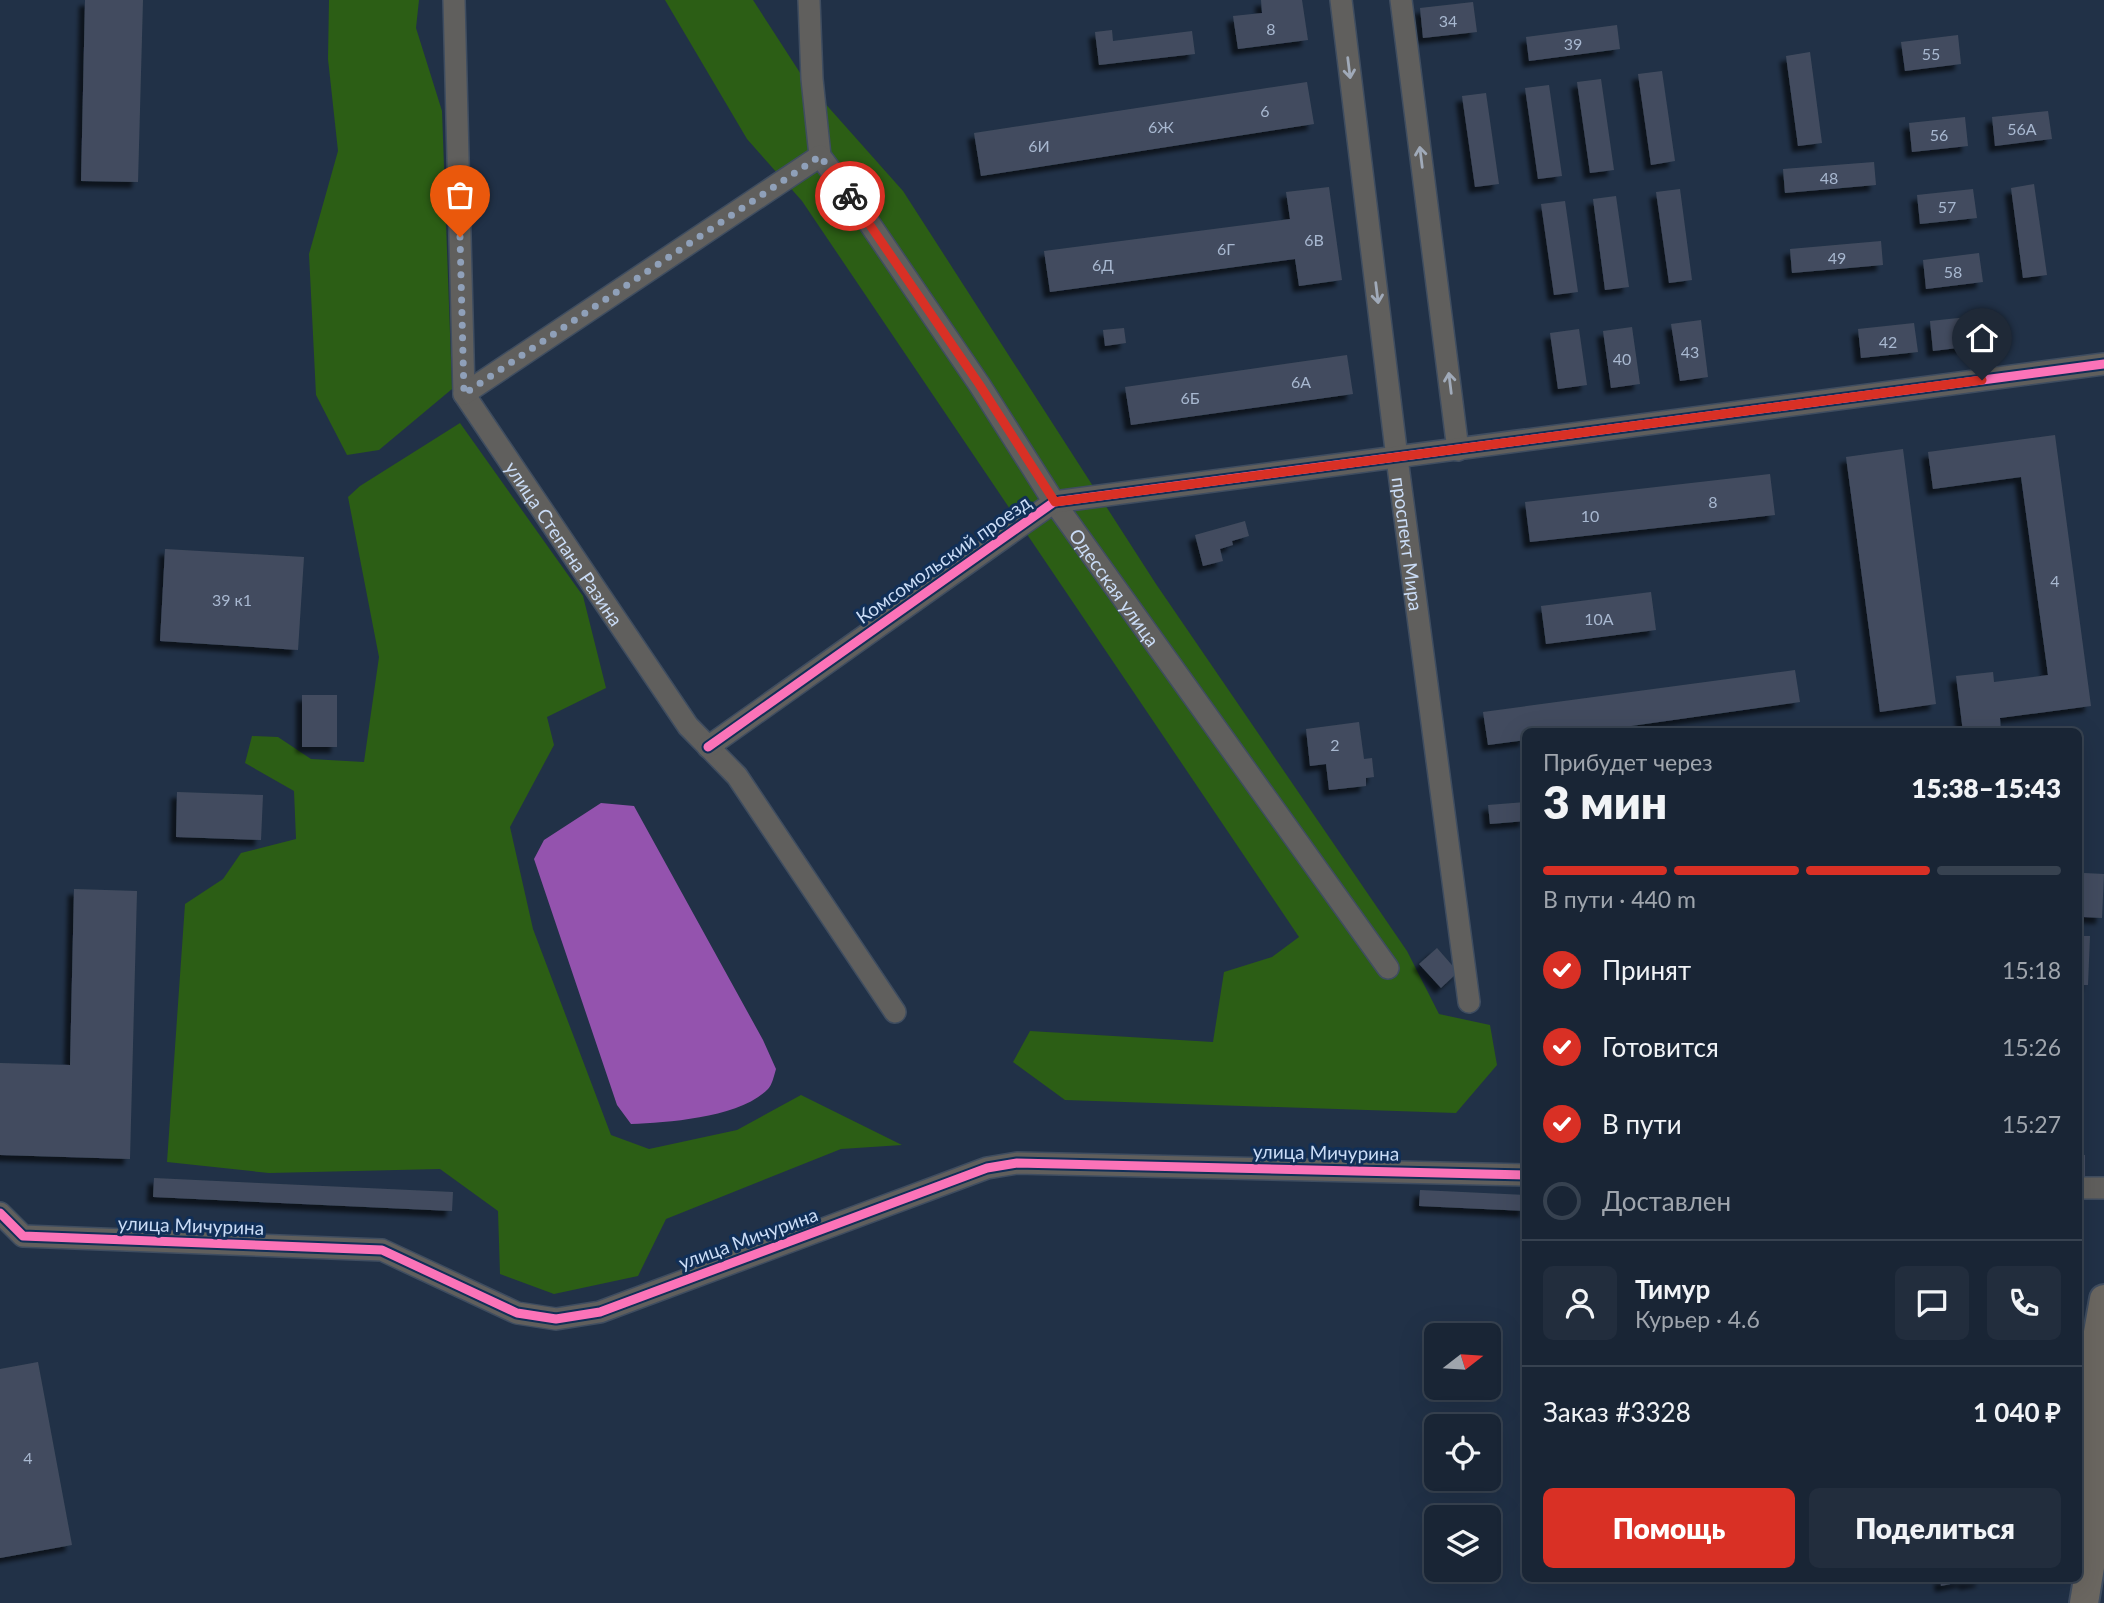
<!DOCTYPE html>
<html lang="ru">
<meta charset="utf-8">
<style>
body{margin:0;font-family:Lato,sans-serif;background:#222d3d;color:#f1f3f6;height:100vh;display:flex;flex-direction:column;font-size:26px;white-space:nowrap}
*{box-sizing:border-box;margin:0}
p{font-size:23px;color:#9fa5ad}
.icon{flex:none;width:38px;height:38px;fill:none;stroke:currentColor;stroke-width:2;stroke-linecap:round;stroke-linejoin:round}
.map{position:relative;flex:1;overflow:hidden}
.side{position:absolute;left:1522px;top:728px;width:560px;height:854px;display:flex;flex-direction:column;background:#192535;border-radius:10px;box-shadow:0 7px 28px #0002,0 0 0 2px #374250}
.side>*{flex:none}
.needle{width:46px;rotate:73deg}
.controls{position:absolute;left:1424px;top:1323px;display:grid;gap:14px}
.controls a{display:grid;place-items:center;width:77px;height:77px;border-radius:10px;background:#192535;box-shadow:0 7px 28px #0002,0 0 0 2px #374250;font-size:35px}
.pin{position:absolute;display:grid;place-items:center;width:60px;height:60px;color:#fff;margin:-72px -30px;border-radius:50% 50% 50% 0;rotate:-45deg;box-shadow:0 0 7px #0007}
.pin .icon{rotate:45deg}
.courier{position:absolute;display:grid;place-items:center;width:70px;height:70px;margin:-35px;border:5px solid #d93025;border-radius:50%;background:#fff;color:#222;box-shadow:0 2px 9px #0007}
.summary em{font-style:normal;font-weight:800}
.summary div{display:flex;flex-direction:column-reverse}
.summary{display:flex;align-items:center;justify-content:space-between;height:119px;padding:0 21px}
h1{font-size:46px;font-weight:800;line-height:52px}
.bar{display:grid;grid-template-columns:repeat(4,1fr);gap:10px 7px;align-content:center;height:84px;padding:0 21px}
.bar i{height:9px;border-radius:5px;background:#374250}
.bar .current{background:#d93025}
.bar p{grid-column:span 4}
.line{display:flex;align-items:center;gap:18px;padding:0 21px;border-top:2px solid #374250}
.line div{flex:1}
.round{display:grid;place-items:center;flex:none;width:74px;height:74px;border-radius:10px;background:#222d3d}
ol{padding:0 21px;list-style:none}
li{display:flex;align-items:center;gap:21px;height:77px}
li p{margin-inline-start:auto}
li .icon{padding:7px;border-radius:50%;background:#d93025;color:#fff;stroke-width:4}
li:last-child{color:#9fa5ad}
li i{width:38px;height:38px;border:4px solid #374250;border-radius:50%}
.cta{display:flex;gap:14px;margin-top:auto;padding:14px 21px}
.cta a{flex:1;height:80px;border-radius:10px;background:#d93025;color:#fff;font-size:28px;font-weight:800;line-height:80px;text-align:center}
.cta a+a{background:#222d3d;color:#f1f3f6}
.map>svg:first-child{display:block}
.forest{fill:#2c5e15}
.water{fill:#9453ae}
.building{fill:#424c5e;filter:url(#shadow)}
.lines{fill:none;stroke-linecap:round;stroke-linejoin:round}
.minor-casing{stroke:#3f4d60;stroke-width:24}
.major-casing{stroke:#3f4d60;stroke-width:32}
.minor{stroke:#605f5d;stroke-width:21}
.major{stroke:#6b6761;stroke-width:28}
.cycleway-casing{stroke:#112f57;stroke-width:13}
.cycleway{stroke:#fb73b8;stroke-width:9}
.oneway{stroke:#a0aab9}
.done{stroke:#8fa0b9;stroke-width:7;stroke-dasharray:0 12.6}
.route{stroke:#d93025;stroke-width:9}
.labels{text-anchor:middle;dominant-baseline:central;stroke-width:6;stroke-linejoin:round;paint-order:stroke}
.number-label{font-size:16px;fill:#a8b8d0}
.street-label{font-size:19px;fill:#cadcf6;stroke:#112f57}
</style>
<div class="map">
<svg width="2104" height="1603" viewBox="0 0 2104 1603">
<defs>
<filter id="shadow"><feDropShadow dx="-6" dy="6" stdDeviation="2" flood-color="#0009"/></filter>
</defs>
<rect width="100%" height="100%" fill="#213147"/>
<path class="forest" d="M329,0H419L416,28L442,111L452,389L379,450L347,455L316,395L309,254L338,151L328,59Z
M665,0H753L806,82L903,191L1156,584L1407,951L1439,1014L1490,1025L1497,1065L1456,1113L1065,1100L1013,1062L1030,1031L1213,1042L1224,972L1272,957L1299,937L802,201L747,139Z
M460,423L583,596L606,688L547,717L554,745L510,827L533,929L611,1135L649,1149L737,1130L801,1095L902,1145L841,1149L666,1219L638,1276L554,1294L500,1274L498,1211L440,1169L269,1173L167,1162L185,904L223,879L241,853L296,839L294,791L245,763L252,736L278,737L311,759L364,762L379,657L348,497L360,486Z"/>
<path class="water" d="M601,803L634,806L763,1040L776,1069C774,1076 772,1085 768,1089C739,1118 669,1122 631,1124L617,1105L534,859L544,840Z"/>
<path class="building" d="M85,0H143L138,182L81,181Z
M1261,0H1302L1308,40L1238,49L1233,16L1262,13Z
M1473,2L1477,32L1423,38L1420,8Z
M1617,25L1620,49L1529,61L1526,37Z
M1112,30L1113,41L1192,31L1195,54L1099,65L1095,32Z
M1958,35L1961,64L1905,71L1901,42Z
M1810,52L1822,143L1798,146L1786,56Z
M1662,71L1675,161L1651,165L1638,74Z
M1601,79L1614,170L1590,173L1577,82Z
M1307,82L1314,124L981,176L974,133Z
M1549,85L1562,176L1538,179L1525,88Z
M1486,93L1499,184L1475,187L1462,96Z
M2048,111L2052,139L1995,146L1992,117Z
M1965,117L1968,146L1912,152L1909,123Z
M1874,162L1876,185L1785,193L1783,169Z
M2034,184L2047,275L2023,278L2011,188Z
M1329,187L1342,280L1299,286L1295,259L1050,292L1044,251L1290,219L1286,192Z
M1680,189L1692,280L1669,283L1656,192Z
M1973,189L1977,218L1920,224L1917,195Z
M1616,196L1629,287L1605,290L1593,199Z
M1565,201L1578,292L1554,295L1541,204Z
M1881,241L1883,265L1792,273L1790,249Z
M1979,253L1983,282L1926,289L1923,260Z
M1987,315L1990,344L1933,351L1930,321Z
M1701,320L1708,377L1680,381L1671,324Z
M1914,323L1918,352L1861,358L1858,329Z
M1632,327L1640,384L1611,388L1603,331Z
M1124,328L1126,343L1105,346L1103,330Z
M1579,329L1587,385L1558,389L1550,333Z
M1347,355L1353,394L1131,425L1125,387Z
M2055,435L2091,706L2000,718L2001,732H1963L1956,676L1993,672L1994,682L2048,675L2021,477L1933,489L1928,452Z
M1903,449L1936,704L1880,712L1846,457Z
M1770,474L1775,515L1530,542L1525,502Z
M1245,521L1249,536L1232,541L1233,545L1220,549L1223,561L1203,566L1195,535Z
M165,549L304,557L298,650L160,641Z
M1651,592L1656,630L1546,644L1541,606Z
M1795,670L1800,702L1589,732H1526V740L1488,745L1483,712Z
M302,695H337V747H302Z
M1359,722L1364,759L1372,758L1374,777L1366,778V786L1329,790L1326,764L1310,766L1306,729Z
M177,792L263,795L261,840L176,837Z
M1526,802V821L1490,824L1488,805Z
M2084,873L2104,874L2102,918L2083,917Z
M74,889L137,891L130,1159L0,1155V1063L70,1065Z
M2079,936H2090L2088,985H2079Z
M1437,948L1458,972L1441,988L1419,964Z
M2079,1155H2085V1176H2079Z
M154,1178L453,1192L452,1211L153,1197Z
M1420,1190L1526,1195V1211L1419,1206Z
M38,1362L72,1545L0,1558V1369Z
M1940,1578H1981L1982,1581L1965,1584V1581L1941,1586Z"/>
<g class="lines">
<defs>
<g id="minor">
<path id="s1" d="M454,0L464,394L688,726L737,776L895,1012"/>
<path id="s2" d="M809,0L812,79L820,156L861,211L979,384L1054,502L1388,968"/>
<path id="s3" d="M1341,0L1397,458L1469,1002"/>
<path d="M1401,0L1458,450"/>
<path d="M464,394L820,156"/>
<path d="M708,747L1054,502L2104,364"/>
<path d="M2079,1188H2104"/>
<path d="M0,1213L23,1236L382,1250L517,1313L556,1319L600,1312L987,1168L1017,1163L1526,1175"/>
</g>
<path id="major" d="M2084,1603L2091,1561L2092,1366L2104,1299"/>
</defs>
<use href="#minor" class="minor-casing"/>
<use href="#major" class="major-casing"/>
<use href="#minor" class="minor"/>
<use href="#major" class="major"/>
<defs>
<path id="cycleway" d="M708,747L1054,502L2104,364
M0,1213L23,1236L382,1250L517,1313L556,1319L600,1312L987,1168L1017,1163L1526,1175"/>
</defs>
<use href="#cycleway" class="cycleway-casing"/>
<use href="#cycleway" class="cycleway"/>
</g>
<defs><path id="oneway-shaft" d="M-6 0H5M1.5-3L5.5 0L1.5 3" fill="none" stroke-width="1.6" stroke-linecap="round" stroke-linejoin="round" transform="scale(1.75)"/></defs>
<g class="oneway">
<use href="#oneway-shaft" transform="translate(1349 68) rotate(83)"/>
<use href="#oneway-shaft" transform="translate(1421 157) rotate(-97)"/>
<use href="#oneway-shaft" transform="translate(1377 293) rotate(83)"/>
<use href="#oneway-shaft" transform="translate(1450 383) rotate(-97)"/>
</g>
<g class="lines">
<path class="done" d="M460,237L464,394L820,156L850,196"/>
<path class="route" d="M850,196L979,384L1055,502L1982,380"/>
</g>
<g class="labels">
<g class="number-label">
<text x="1448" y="20">34</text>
<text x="1271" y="28">8</text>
<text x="1573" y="43">39</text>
<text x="1931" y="53">55</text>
<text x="1265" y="110">6</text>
<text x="1161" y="126">6Ж</text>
<text x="2022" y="128">56А</text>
<text x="1939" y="134">56</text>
<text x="1039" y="145">6И</text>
<text x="1829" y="177">48</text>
<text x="1947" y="206">57</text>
<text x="1314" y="239">6В</text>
<text x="1226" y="248">6Г</text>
<text x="1837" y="257">49</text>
<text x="1103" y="264">6Д</text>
<text x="1953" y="271">58</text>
<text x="1888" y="341">42</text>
<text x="1690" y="351">43</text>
<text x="1622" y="358">40</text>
<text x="1301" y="381">6А</text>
<text x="1190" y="397">6Б</text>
<text x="1713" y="501">8</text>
<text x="1590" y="515">10</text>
<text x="2055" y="580">4</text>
<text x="232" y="599">39 к1</text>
<text x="1599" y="618">10А</text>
<text x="1335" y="744">2</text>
<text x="28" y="1457">4</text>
</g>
<g class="street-label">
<text stroke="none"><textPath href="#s1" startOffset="574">улица Степана Разина</textPath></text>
<text stroke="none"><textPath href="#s3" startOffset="548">проспект Мира</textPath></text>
<text transform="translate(943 559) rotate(-35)">Комсомольский проезд</text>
<text stroke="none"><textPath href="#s2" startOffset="679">Одесская улица</textPath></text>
<text transform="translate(1326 1152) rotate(1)">улица Мичурина</text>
<text transform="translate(191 1225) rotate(2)">улица Мичурина</text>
<text transform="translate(748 1238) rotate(-20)">улица Мичурина</text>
</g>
</g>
</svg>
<div class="controls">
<a><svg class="needle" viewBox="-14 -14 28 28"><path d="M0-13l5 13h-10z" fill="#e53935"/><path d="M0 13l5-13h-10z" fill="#9fa5ad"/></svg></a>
<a><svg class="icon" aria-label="locate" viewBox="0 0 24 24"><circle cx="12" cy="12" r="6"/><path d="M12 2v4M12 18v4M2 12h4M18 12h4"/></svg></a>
<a><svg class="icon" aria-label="layers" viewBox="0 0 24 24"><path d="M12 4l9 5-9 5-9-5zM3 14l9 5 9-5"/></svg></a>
</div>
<div class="pin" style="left:460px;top:237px;background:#ea580c"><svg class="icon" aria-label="bag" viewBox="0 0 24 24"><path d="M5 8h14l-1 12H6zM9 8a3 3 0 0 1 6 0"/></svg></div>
<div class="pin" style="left:1982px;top:380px;background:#1f2937"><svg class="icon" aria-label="home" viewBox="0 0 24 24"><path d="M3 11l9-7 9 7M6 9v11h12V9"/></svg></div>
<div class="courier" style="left:850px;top:196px"><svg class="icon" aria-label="bike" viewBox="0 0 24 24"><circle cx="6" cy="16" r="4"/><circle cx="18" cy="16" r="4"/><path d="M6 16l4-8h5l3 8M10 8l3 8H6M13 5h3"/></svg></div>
<section class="side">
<div class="summary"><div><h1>3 мин</h1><p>Прибудет через</p></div><em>15:38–15:43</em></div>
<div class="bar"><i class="current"></i><i class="current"></i><i class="current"></i><i></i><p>В пути · 440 m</p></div>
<ol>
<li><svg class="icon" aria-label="check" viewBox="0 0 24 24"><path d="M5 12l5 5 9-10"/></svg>Принят<p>15:18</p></li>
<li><svg class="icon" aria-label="check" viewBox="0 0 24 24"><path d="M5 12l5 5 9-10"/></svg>Готовится<p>15:26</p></li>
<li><svg class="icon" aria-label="check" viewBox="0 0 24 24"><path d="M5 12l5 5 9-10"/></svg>В пути<p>15:27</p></li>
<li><i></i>Доставлен</li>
</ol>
<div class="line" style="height:126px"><a class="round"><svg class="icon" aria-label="person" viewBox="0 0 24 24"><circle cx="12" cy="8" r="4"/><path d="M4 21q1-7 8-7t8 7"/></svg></a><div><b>Тимур</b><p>Курьер · 4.6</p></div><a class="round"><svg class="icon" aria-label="chat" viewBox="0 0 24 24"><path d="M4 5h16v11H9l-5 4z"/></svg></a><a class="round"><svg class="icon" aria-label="phone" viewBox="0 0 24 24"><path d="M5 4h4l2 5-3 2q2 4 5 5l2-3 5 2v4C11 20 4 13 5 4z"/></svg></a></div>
<div class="line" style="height:91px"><div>Заказ #3328</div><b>1 040 ₽</b></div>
<div class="cta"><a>Помощь</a><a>Поделиться</a></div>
</section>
</div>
